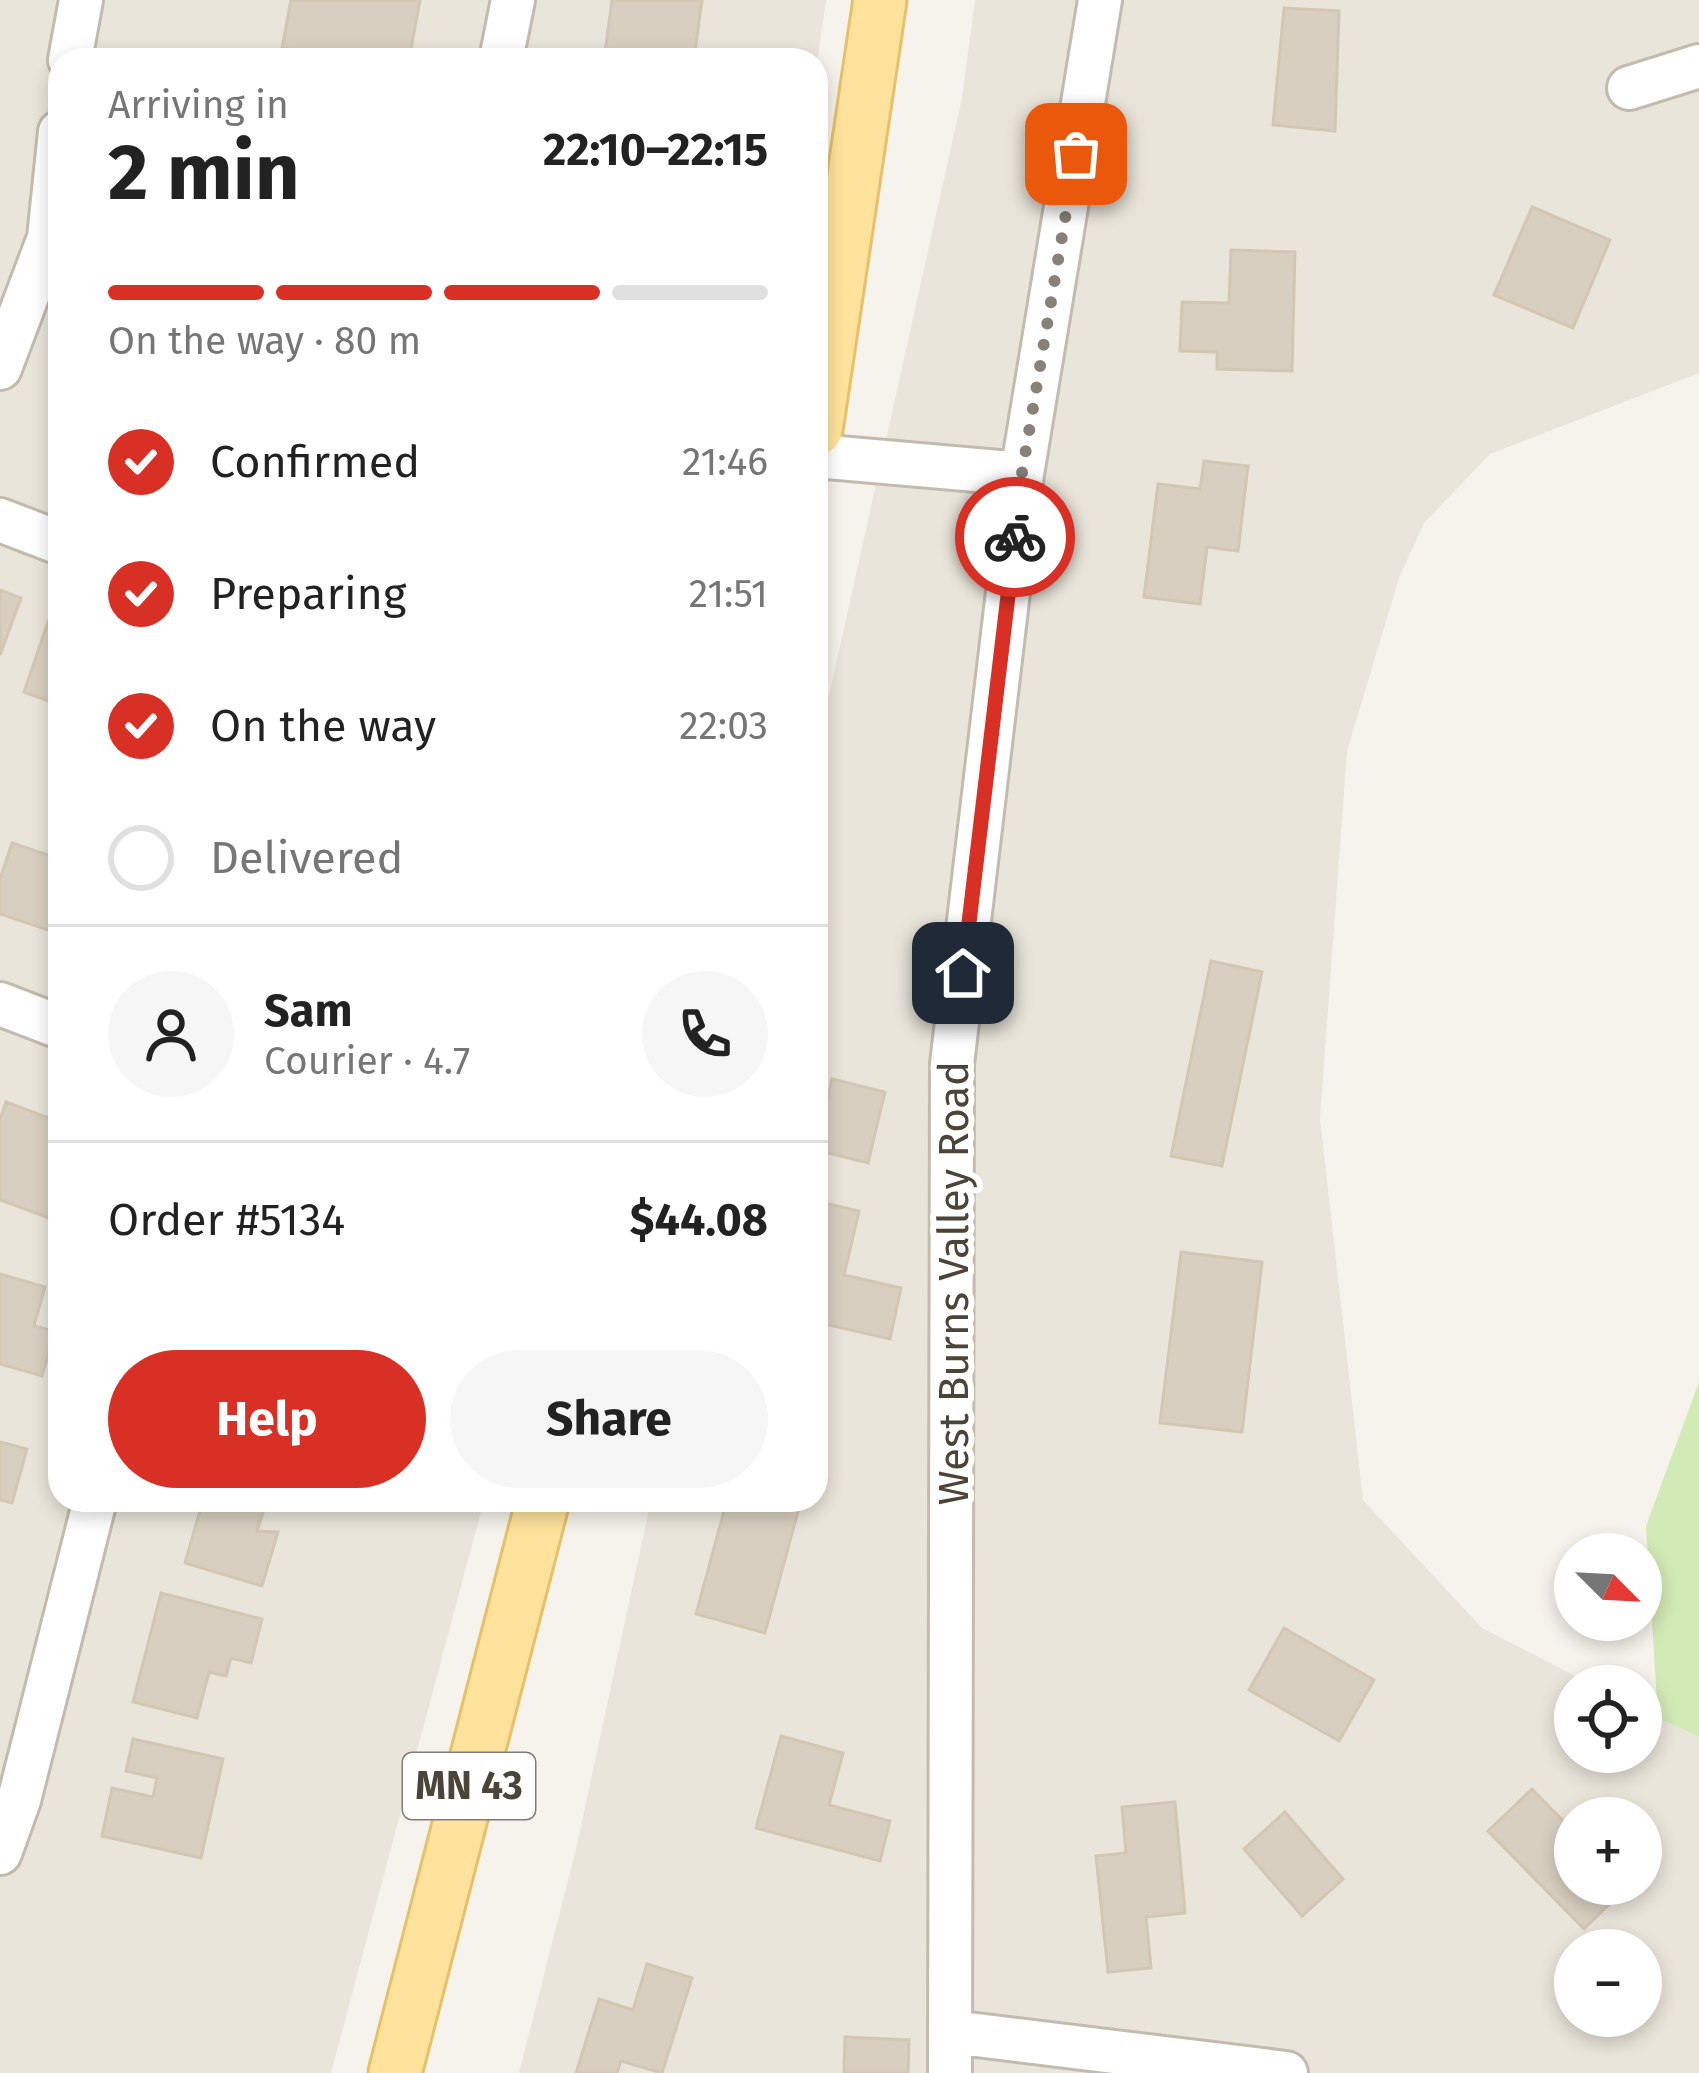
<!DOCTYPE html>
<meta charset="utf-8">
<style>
body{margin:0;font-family:"Fira Sans",sans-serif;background:#f6f6f6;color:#222;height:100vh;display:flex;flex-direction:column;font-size:45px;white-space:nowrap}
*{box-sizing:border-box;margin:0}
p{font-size:39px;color:#767676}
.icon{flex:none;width:66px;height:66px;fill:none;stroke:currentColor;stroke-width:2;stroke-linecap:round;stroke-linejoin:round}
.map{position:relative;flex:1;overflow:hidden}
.sheet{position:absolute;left:48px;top:48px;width:780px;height:1464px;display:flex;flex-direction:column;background:#fff;border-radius:36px;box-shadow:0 6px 18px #0003}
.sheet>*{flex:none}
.needle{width:78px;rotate:114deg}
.controls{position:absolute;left:1554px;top:1533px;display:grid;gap:24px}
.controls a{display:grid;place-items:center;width:108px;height:108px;border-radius:50%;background:#fff;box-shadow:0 6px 18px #0003;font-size:60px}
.pin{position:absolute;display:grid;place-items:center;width:102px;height:102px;color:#fff;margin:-51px;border-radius:24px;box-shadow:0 6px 18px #0006}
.courier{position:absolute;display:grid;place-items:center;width:120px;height:120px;margin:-60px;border:9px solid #d93025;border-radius:50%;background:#fff;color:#222;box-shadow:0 3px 15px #0007}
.head em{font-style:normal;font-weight:700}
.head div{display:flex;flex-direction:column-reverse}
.head{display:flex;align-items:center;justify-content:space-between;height:204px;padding:0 60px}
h1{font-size:78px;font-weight:700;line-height:90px}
.bar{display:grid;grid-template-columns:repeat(4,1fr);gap:18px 12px;align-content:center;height:144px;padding:0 60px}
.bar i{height:15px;border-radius:9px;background:#e0e0e0}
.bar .active{background:#d93025}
.bar p{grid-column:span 4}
.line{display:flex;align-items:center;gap:30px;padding:0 60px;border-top:3px solid #e0e0e0}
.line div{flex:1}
.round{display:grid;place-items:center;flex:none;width:126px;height:126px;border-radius:63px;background:#f6f6f6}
ol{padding:0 60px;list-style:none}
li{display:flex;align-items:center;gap:36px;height:132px}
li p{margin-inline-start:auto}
li .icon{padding:12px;border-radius:50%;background:#d93025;color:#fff;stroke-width:4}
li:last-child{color:#767676}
li i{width:66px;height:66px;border:6px solid #e0e0e0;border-radius:50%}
.action{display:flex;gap:24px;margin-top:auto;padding:24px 60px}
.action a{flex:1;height:138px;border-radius:72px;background:#d93025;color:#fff;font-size:48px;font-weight:700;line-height:138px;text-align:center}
.action a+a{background:#f6f6f6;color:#222}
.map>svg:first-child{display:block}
.residential{fill:#eae5da;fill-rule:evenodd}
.green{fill:#d2eab5}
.building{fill:#d8cfc1;stroke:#d3c7b4;stroke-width:3}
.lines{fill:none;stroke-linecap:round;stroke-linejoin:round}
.minor-casing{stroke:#c2bbae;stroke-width:48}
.major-casing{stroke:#e6c16a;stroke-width:57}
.minor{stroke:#fff;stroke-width:42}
.major{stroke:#ffe39c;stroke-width:51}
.done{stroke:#878178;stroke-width:12;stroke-dasharray:0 21.6}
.route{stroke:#d93025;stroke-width:15}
.labels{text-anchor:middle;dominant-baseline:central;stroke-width:12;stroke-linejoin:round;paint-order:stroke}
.shield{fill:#fff;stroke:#817c74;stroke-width:3}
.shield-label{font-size:39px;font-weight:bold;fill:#4b4439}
.street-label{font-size:42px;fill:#4b4439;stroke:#fff}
</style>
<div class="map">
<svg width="1699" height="2073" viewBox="0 0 1699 2073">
<rect width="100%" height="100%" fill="#f6f3ec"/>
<path class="residential" d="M0,0H826L816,71V60H60V1500H484L331,2073H0Z
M975,0H1699V373L1490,454L1424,523L1399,578L1347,751L1320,1118L1363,1500L1482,1628L1595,1686H1575V1752H1641V1710L1699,1737V2073H519L577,1845L651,1500H816V754L962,98ZM1575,1818H1641V1884H1575ZM1575,1950H1641V2016H1575Z"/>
<path class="green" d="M1699,1382V1737L1658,1718L1646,1526Z"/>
<path class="building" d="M291,0H420L409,60H345L282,48Z
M612,0H702L694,60H604Z
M1284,8L1339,11L1335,131L1273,125Z
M1532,207L1610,240L1573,328L1494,295Z
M1231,250L1295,252L1292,371L1217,369V352L1180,351L1182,302L1229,303Z
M1204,461L1248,466L1238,551L1207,547L1200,604L1144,597L1158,484L1200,489Z
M0,590L21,598L0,655Z
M50,616L60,619V705L24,692Z
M12,843L60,859V934L0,914V879Z
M1211,961L1262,972L1222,1166L1171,1156Z
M832,1079L885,1092L868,1163L816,1150Z
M6,1102L60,1122V1222L0,1200V1119Z
M816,1201L859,1211L844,1275L901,1288L890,1339L816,1322Z
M1181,1252L1262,1262L1242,1432L1160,1423Z
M0,1274L45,1287L34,1326L55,1331L42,1376L0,1364Z
M0,1442L27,1449L12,1503L0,1500Z
M203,1500H267L257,1531L278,1532L262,1586L185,1563Z
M727,1500H787L800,1504L765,1633L696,1614Z
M161,1593L262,1619L251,1663L231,1658L226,1676L209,1672L197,1718L133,1702Z
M1284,1628L1374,1680L1339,1741L1249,1690Z
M781,1736L843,1753L829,1805L890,1821L880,1861L756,1828Z
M133,1739L223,1759L201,1858L102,1836L112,1788L153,1797L157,1778L126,1771Z
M1532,1789L1575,1833V1884H1625L1627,1887L1584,1929L1488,1831Z
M1175,1802L1185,1913L1146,1917L1151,1968L1108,1972L1096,1856L1126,1853L1122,1807Z
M1285,1812L1343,1879L1302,1916L1244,1849Z
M647,1964L692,1978L662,2073L621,2061L617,2073H576L599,1999L633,2010Z
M845,2037L909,2040L908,2073H844Z"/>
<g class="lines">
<defs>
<path id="minor" d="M70,60L81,0
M501,60L513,0
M1629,88L1699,66
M0,368L49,238L60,132
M816,456L1022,474
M0,520L60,543
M0,1004L60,1027
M0,1853L19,1800L95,1500
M952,2032L1286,2073
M950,2073L952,1064L1022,474L1100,0"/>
<path id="major" d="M816,430L880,0
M395,2073L543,1500"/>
</defs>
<use href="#minor" class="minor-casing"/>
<use href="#major" class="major-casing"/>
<use href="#minor" class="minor"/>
<use href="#major" class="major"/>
</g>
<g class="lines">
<path class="done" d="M1015,537L1022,473L1076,154"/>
<path class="route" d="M963,973L1015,537"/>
</g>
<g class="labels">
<rect class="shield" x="403" y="1753" width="132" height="66" rx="9"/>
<g class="shield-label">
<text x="469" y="1786">MN 43</text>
</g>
<g class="street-label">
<text transform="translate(954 1283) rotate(-90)">West Burns Valley Road</text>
</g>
</g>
</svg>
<div class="controls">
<a><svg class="needle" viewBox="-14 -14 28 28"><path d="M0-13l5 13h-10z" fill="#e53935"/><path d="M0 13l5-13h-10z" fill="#767676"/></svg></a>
<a><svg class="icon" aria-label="locate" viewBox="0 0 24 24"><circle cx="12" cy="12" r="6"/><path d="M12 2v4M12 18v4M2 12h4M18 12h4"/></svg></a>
<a>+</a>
<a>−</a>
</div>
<div class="pin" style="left:1076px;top:154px;background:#ea580c"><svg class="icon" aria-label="bag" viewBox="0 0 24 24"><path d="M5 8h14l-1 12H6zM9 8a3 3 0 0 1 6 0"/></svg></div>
<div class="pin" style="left:963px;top:973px;background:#1f2937"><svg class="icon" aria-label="home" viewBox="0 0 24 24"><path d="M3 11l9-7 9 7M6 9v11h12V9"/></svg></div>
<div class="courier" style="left:1015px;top:537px"><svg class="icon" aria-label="bike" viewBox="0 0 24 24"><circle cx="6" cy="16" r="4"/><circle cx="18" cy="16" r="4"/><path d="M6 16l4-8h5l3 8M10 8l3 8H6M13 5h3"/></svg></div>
<section class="sheet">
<div class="head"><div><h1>2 min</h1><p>Arriving in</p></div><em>22:10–22:15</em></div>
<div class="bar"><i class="active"></i><i class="active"></i><i class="active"></i><i></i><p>On the way · 80 m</p></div>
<ol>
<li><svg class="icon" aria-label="check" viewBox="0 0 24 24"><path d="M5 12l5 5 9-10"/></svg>Confirmed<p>21:46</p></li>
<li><svg class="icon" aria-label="check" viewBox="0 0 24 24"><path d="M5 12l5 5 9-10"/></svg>Preparing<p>21:51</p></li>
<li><svg class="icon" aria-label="check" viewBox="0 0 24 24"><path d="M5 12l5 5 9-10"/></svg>On the way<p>22:03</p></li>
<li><i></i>Delivered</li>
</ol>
<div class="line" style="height:216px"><a class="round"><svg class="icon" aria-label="person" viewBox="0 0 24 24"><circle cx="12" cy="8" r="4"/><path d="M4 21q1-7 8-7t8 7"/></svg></a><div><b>Sam</b><p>Courier · 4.7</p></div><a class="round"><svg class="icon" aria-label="phone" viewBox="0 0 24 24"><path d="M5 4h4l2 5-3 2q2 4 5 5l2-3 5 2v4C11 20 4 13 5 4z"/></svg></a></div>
<div class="line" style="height:156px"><div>Order #5134</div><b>$44.08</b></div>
<div class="action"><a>Help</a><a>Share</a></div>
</section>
</div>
